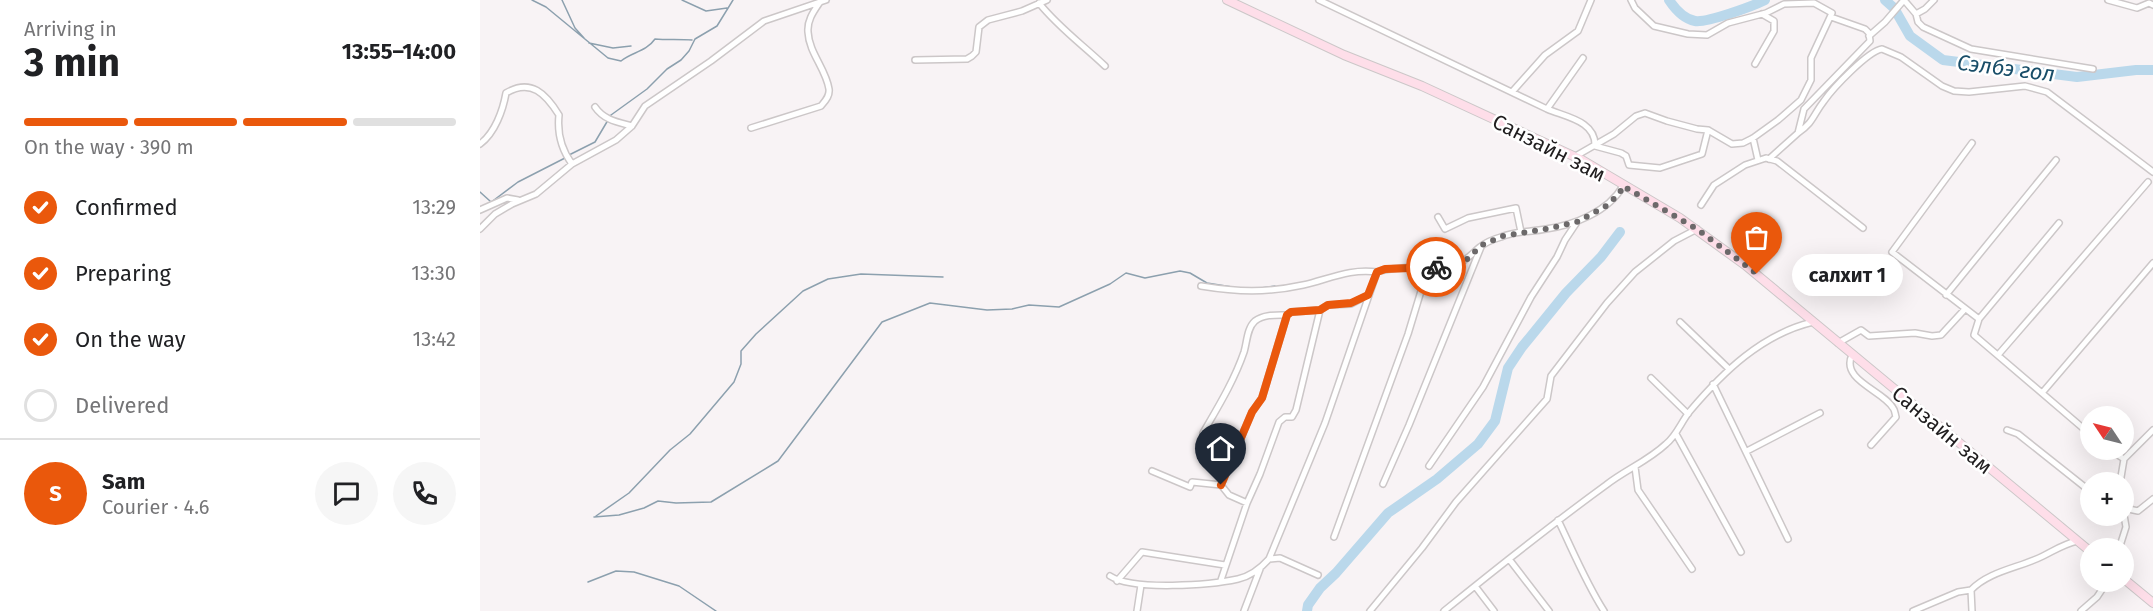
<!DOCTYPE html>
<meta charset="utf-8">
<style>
body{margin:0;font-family:"Fira Sans",sans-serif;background:#f6f6f6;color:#202124;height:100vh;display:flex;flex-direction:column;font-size:22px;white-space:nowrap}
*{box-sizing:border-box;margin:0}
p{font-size:20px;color:#757577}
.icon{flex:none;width:33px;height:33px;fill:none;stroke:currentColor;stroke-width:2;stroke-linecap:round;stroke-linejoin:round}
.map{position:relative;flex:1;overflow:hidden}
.sheet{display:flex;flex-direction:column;background:#fff;width:480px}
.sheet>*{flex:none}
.needle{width:39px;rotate:305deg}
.buttons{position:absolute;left:1600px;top:406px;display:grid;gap:12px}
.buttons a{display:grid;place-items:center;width:54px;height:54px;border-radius:50%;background:#fff;box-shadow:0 6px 24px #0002;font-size:30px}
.pin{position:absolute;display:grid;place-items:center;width:51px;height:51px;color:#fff;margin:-62px -26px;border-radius:50% 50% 50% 0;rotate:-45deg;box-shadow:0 0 6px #0007}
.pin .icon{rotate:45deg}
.courier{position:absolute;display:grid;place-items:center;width:60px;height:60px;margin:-30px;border:4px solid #ea580c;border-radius:50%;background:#fff;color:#222;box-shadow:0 2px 8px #0007}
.bubble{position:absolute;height:42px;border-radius:21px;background:#fff;box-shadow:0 6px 24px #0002;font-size:20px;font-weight:700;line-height:42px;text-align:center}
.overview em{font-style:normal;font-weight:700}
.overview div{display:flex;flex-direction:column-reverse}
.overview{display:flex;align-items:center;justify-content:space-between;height:102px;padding:0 24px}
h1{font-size:39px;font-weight:700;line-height:45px}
.bar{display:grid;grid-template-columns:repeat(4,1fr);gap:9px 6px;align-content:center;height:72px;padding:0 24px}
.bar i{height:8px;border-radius:4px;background:#e0e0e0}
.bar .on{background:#ea580c}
.bar p{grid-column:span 4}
.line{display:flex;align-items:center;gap:15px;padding:0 24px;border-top:2px solid #e0e0e0}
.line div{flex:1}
.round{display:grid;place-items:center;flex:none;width:63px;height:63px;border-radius:32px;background:#f6f6f6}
ol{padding:0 24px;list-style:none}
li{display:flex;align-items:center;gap:18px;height:66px}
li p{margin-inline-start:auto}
li .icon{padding:6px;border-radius:50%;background:#ea580c;color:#fff;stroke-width:4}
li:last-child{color:#757577}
li i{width:33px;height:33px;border:3px solid #e0e0e0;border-radius:50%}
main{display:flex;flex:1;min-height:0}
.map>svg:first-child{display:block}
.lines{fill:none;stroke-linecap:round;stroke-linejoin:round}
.stream{stroke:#8ca0ae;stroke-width:1.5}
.river{stroke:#bad8eb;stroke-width:10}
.street-casing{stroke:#ccc7c8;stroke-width:8}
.secondary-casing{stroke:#ccc7c8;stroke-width:10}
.street{stroke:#fff;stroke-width:5}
.secondary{stroke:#fedee9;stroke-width:8}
.done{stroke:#6c696a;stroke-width:6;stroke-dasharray:0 10.8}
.route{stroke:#ea580c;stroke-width:8}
.labels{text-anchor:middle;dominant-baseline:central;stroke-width:5;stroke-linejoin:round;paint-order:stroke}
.street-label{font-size:21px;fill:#201e1f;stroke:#fff}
.water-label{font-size:22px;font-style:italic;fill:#184d68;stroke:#fff}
</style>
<main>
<section class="sheet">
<div class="overview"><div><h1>3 min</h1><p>Arriving in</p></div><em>13:55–14:00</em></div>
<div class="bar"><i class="on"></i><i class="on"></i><i class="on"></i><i></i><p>On the way · 390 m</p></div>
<ol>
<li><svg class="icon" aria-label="check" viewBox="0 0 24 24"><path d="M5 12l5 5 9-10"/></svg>Confirmed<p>13:29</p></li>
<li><svg class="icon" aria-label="check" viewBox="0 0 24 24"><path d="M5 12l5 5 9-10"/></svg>Preparing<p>13:30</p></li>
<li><svg class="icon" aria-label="check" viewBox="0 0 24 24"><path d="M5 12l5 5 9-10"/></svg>On the way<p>13:42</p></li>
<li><i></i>Delivered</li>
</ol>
<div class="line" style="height:108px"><b class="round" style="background:#ea580c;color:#fff">S</b><div><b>Sam</b><p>Courier · 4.6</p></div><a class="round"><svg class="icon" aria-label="chat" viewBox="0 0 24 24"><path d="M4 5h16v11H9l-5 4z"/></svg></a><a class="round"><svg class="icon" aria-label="phone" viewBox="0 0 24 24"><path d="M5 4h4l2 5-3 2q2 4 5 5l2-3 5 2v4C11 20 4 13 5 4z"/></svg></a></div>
</section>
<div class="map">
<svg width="1673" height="611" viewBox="0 0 1673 611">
<rect width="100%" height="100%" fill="#f8f3f5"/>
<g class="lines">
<path class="stream" d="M52,0L66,7L128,58L141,61C152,52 166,52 175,39C187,40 200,39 212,40
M82,0L95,28L104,38
M202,0L226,11L247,8
M109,43L133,48L151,46
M89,155L115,142L131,115L167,89L187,69L201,60L209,51L215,39L237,26L253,0
M0,192L10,201
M10,203L38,182L85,158
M781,288L795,286
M116,516L149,493L190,450L210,434L254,382L261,364V351L276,334L323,291L348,279L381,274L463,277
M114,517L139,515L164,508L178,501L196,503L231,502L298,461L402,322L450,303L507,310L532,309L549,305L579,307L630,284L646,273L665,278L700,271L710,273L727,283L752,287
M108,582L136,571L154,572L199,586L236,611"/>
<path class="river" d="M1189,0C1195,9 1204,19 1215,21C1227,23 1273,6 1285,0
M1405,0L1414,8L1430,36L1463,60L1597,77L1656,70H1673
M827,611L828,605L840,588L856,573L908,513L957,479L998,444L1015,421L1028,368L1042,347L1086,293L1121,257L1140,232"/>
<defs>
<path id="street" d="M839,0L1067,109
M1424,0L1436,14L1445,9L1454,0
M1628,0L1657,8L1669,3L1673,5
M559,3C578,27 603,45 625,66
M1436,14L1438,22L1443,27L1491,49L1613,69
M1389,36L1405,22L1424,0
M1103,58L1067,109C1086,117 1116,121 1115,146L1141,153L1146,156L1149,165L1180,168L1222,154L1228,130
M435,60L487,59L492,56L496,52L499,27L508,20L542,11L567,0
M1275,64L1294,31V21L1282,14
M1032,92L1065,55L1098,31L1111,0
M115,107C124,120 137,122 152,126
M271,128L341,106C345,101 350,96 349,89C346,69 329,53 328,32C327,20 334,11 340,2
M1318,133C1334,122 1333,115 1344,101C1353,88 1388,51 1402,49L1421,57L1462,86L1474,91L1489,92L1545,86L1567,92L1673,172
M1273,138L1278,160
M1492,143L1412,252L1499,319L1494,335L1611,435
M0,144C15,133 23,110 26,93C51,78 66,94 79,115C77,134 81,149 92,164
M1094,157L1134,134L1156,116L1165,113L1187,121L1217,129L1228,130L1252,144L1263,143L1273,138L1298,120L1321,100L1331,80V58L1352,13L1334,3L1304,4L1286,13L1248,23L1227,35L1208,34L1174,26L1155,8L1151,0
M1289,159L1318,133L1324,109L1390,41L1389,33L1385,29L1351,17
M1221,205L1234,185L1265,165L1286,158L1297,161L1383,228
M0,210L27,198L38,200
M958,217L965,229L988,218L1036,208L1041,232
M0,229L15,214L32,204L56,194L92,164L136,140L152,126L165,106L231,61L284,21L346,0
M721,286C758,292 786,293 823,285C849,279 871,268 897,272
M1466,295L1576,160
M1499,319L1579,223
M1200,322L1249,369
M1358,343L1381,330L1389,336L1435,333L1452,336L1461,335L1485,309
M1372,355C1360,380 1404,391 1413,408C1415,410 1415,414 1416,417L1391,445
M1518,355L1668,182
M1171,378L1208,414
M1233,384L1308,539
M1562,393L1673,263
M1527,430L1538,434L1611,492
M723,433C738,407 754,381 764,352C767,342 767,328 775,321C784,314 797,315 807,315L811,312L840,310L848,305L871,304L888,295
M1196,434L1261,552
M1630,450L1644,459L1640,483
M1267,451L1340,413
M1644,459L1673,430
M949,466L1003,387L1051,297L1077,257L1085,240L1097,222
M1155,467L1158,490L1212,569
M672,471L710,487L712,482L741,485
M903,484L929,425L1001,247
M767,503L749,495L741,485L772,412L782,398L807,315
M1644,508L1658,511L1673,499
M1078,520C1093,551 1106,583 1124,611
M854,537L928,334L948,268
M1639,549L1646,527L1644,515
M789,559L800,558L838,575
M1029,559L1069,611
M630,576C653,591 731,585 758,579C771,576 781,568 789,559L845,423L897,272C919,265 949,269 974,264C986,262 991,254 1000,247C1006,242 1014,239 1021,237C1035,231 1051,232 1066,229C1094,225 1128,212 1143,186
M741,580L767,503L780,474L799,422L805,417H812L816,410L840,310
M637,581L662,552L745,565
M995,586L1014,611
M657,611L661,585
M764,611L780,569
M890,611L942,548L976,502L1067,399L1071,376L1127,303L1155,272L1194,241L1217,229
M964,611C1017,568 1071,525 1126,485C1145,470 1168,461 1186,444C1197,435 1201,422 1210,411C1243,372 1282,334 1333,322
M1433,611L1478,592L1491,590
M1492,611L1491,590C1509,571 1539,568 1563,556C1575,550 1584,544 1597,541
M1601,611L1617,597L1627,582"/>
<path id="secondary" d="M747,0L864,55L942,86L1102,160L1200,218L1265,265L1611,552
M1644,579L1673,603"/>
</defs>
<use href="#street" class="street-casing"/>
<use href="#secondary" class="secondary-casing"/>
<use href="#street" class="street"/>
<use href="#secondary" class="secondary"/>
</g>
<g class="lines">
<path class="done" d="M956,267L986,260L1002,245L1023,236L1066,229L1097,222L1126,206L1139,194L1143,186L1217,229L1277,274"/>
<path class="route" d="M741,485L772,412L782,398L807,315L811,312L840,310L848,305L871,303L888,295L897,272L905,269L956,267"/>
</g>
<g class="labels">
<g class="street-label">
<text transform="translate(1069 148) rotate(27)">Санзайн зам</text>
<text transform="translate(1462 430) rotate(40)">Санзайн зам</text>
</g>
<g class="water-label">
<text transform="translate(1526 68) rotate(7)">Сэлбэ гол</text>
</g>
</g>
</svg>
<div class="buttons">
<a><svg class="needle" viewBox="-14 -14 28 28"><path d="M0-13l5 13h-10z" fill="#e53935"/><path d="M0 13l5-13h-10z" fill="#757577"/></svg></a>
<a>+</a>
<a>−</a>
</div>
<div class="pin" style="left:1277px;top:274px;background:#ea580c"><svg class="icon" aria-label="bag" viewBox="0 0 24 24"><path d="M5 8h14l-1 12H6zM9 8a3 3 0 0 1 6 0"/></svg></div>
<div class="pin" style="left:741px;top:485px;background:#1f2937"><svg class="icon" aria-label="home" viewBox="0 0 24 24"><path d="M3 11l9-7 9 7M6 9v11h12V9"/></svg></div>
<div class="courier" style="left:956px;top:267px"><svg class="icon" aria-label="bike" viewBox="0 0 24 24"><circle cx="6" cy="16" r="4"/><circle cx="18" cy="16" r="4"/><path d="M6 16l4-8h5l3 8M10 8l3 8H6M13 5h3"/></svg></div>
<div class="bubble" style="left:1312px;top:254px;width:111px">салхит 1</div>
</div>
</main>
